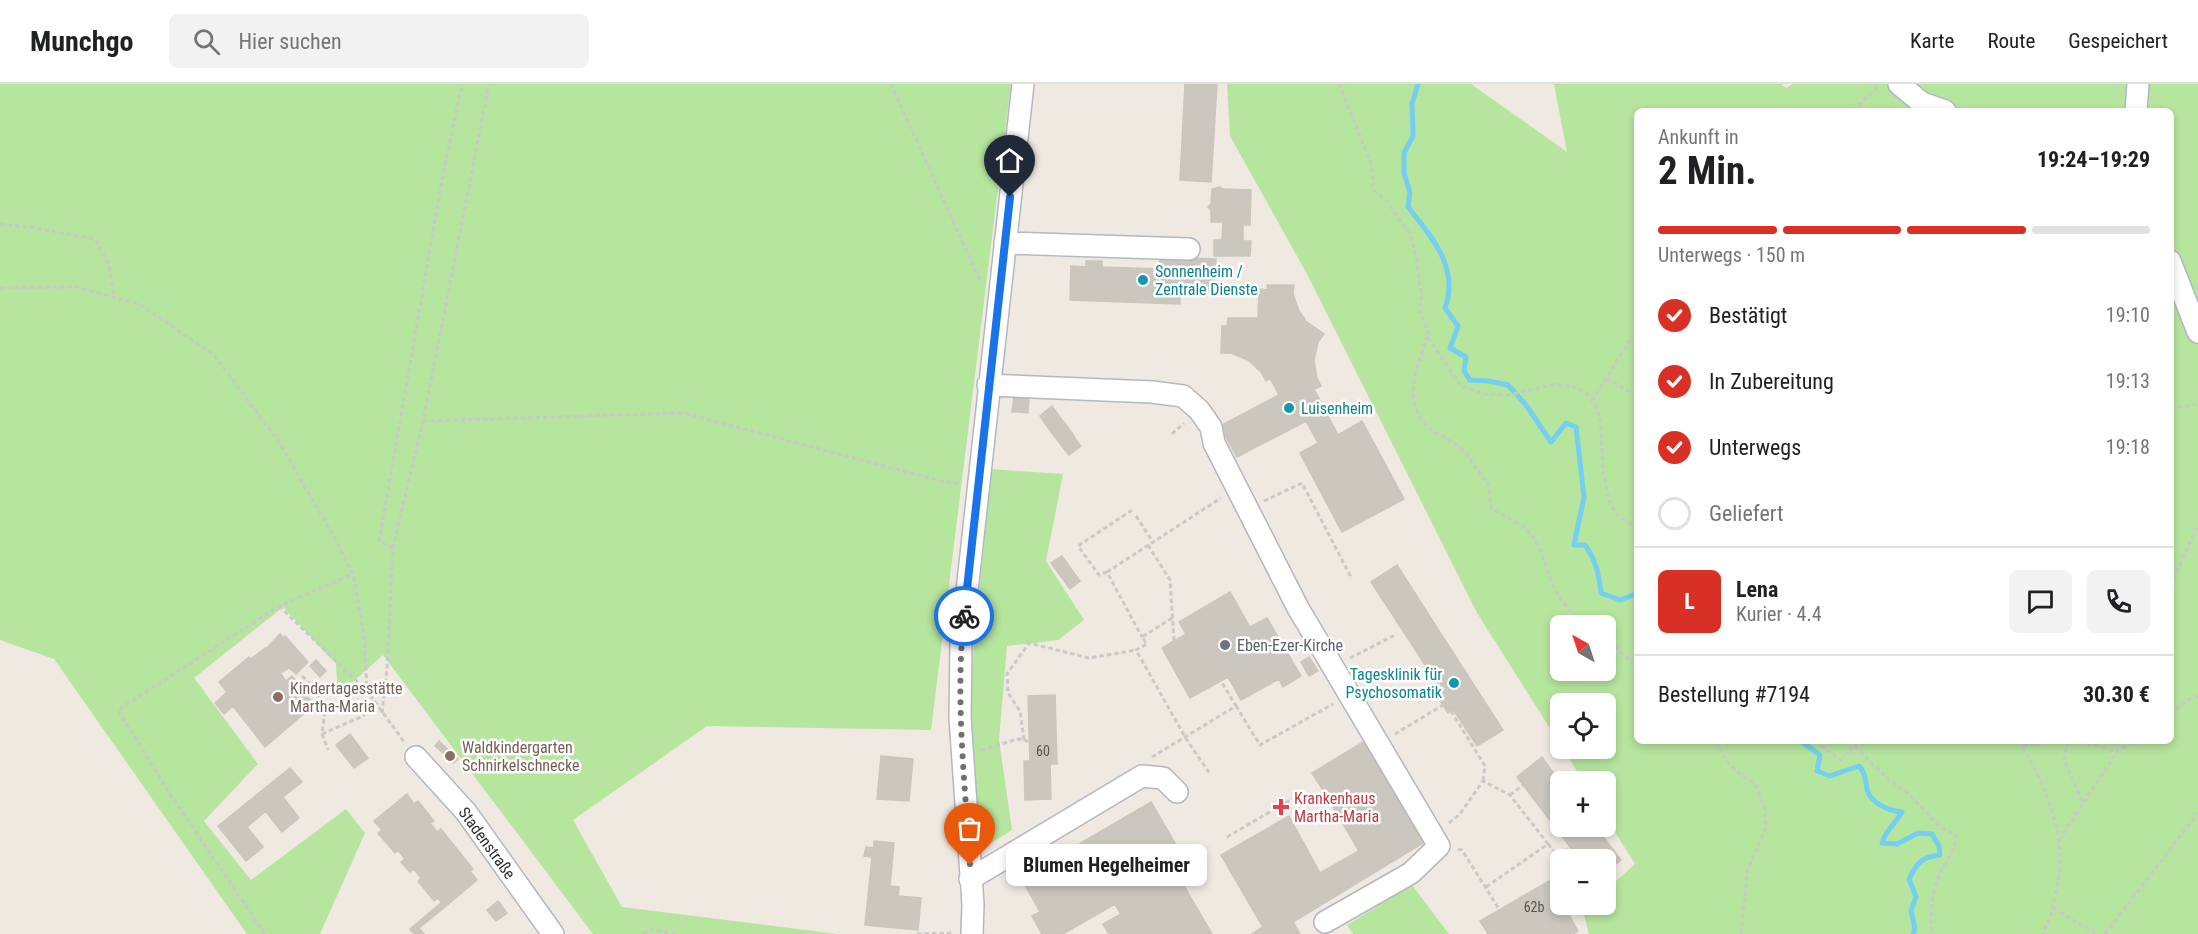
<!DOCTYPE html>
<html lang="de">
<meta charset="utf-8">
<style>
body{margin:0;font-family:"Roboto Condensed",sans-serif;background:#f2f2f2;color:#202124;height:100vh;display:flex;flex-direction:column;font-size:22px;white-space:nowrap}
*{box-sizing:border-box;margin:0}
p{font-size:20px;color:#757577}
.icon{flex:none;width:33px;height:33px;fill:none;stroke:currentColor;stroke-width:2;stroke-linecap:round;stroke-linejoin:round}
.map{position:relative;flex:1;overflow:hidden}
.details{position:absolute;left:1634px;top:24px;width:540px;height:636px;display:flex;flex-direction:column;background:#fff;border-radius:9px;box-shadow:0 3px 9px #0003}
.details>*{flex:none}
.needle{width:39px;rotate:321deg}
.buttons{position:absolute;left:1550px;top:531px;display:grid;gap:12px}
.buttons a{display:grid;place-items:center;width:66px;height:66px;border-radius:9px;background:#fff;box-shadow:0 3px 9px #0003;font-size:30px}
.pin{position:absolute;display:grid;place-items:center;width:51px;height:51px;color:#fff;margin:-62px -26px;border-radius:50% 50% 50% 0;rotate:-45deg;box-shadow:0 0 6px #0007}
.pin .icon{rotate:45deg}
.courier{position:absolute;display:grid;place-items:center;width:60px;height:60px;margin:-30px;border:4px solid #1a73e8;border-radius:50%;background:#fff;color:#222;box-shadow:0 2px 8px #0007}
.bubble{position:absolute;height:42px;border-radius:9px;background:#fff;box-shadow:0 3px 9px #0003;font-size:20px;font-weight:700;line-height:42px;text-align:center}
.headline em{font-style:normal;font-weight:700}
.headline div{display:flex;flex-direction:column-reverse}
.headline{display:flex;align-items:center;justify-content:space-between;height:102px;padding:0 24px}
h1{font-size:39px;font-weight:700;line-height:45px}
.bar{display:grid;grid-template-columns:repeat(4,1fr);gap:9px 6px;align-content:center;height:72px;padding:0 24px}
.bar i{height:8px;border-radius:4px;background:#e0e0e0}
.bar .selected{background:#d93025}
.bar p{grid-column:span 4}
.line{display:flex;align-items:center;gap:15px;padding:0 24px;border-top:2px solid #e0e0e0}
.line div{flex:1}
.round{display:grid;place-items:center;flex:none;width:63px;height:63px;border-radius:9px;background:#f2f2f2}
ol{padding:0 24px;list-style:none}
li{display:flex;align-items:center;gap:18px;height:66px}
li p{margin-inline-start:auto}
li .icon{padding:6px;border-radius:50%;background:#d93025;color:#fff;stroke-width:4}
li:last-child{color:#757577}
li i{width:33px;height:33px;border:3px solid #e0e0e0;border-radius:50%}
header{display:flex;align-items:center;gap:36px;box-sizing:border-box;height:84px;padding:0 30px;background:#fff;border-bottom:2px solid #e0e0e0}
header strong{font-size:28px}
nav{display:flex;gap:33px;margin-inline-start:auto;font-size:21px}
.search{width:420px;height:54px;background:#f2f2f2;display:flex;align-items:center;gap:15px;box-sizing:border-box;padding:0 21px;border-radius:9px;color:#757577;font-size:22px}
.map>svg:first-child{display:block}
.green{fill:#b6e59e;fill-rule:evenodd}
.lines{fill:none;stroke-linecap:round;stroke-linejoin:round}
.stream{stroke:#75cff0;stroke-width:5}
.building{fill:#cbc7bf;stroke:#cbc5ba;stroke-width:1.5}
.minor-casing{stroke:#b4b7c1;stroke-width:24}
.path{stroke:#c9c9c9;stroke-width:3;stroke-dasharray:4.5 3;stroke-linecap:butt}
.minor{stroke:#fff;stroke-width:21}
.done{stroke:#726f6d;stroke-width:6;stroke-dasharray:0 10.8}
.route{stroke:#1a73e8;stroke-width:8}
.culture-dot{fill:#0f9aa8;stroke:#fff;stroke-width:2}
.worship-dot{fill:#6b7280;stroke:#fff;stroke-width:2}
.education-dot{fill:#8d6e63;stroke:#fff;stroke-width:2}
.health-dot{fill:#e0444e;stroke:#fff;stroke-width:2}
.labels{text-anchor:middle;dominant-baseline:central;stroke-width:5;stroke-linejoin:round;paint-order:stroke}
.number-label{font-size:14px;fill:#555452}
.culture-label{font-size:16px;fill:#0d838f;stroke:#fff;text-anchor:start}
.worship-label{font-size:16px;fill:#5b616d;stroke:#fff;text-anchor:start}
.education-label{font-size:16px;fill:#785e54;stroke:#fff;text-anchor:start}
.health-label{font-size:16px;fill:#be3a42;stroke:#fff;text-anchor:start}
.street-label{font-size:16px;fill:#2e2e2e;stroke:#fff}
</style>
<header>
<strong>Munchgo</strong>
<div class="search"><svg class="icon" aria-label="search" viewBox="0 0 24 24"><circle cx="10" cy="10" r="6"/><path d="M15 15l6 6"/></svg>Hier suchen</div>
<nav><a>Karte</a><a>Route</a><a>Gespeichert</a></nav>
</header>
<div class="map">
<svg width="2198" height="850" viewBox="0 0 2198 850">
<rect width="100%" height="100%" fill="#efe9e1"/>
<path class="green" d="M0,0H1011L931,646L707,642L573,736L622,823L838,850H593L383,571L338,611L336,580L283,523L194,594L258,680L204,737L251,796L346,725L365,749L320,850H247L54,575L0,556Z
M1227,0H1471L1567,68L1554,0H1781L1786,4L1793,0H2198V850H1589L1583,827L1590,821L1605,820V807L1635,780L1605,732V698L1583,697L1563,665L1605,664V620H1560V660L1477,529L1307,190L1230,52ZM1636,27H2170V657H1636ZM1560,542H1605V586H1560Z
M991,385L1063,390L1046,477L1084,536L1058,556L1007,562L999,656L1012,746L983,764L967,637Z
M1412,801L1449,850H1353L1347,841Z"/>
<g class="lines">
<path class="stream" d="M1418,0L1412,20L1413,52L1404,69V89L1410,108L1408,123C1431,152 1460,184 1445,224L1458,242L1450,264L1466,273L1464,287L1470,296L1489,297L1508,301L1526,321L1551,358L1566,339L1576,343L1584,413L1574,461H1585C1596,476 1599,491 1601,509L1620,516L1636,510
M1801,657L1820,671L1817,687L1830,692L1859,682C1866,690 1865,695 1867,705C1870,719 1889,727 1902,728C1896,739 1885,747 1882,759L1897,760L1918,749L1932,750L1939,762L1940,771C1921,773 1917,779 1909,795L1916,813L1911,827L1915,845L1913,850"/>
</g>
<path class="building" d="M1185,0H1217L1211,98L1180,96Z
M1220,103L1223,105L1251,106L1250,141H1243V157H1251L1250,172H1214V156H1222L1223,138H1211V126L1208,123L1211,120L1212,105Z
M1160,173L1216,175L1214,208L1189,207V211H1180V220L1070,216L1071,182L1086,183V177H1102V183L1159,185Z
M1267,201H1294L1293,210L1299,227L1305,235L1304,236L1324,250L1318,258L1314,276L1317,294L1321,302L1314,305L1338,351L1362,337L1404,415L1342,448L1300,369L1318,359L1306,337L1237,373L1220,342L1279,311L1270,294L1266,297L1261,288L1248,276L1231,269H1221L1222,242H1227L1228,234H1258L1259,205L1268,206Z
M1014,313H1021L1020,328H1012Z
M1021,313H1029L1028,329L1020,328Z
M1052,322L1057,329L1044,338L1040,332Z
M1057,329L1062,336L1049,345L1044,338Z
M1062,336L1067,342L1054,352L1049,345Z
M1067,342L1072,349L1059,358L1054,352Z
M1072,349L1076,356L1064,365L1059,358Z
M1076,356L1081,362L1069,371L1064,365Z
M1062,472L1080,497L1070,505L1051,479Z
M1397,481L1443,553L1418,570L1371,498Z
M1230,508L1250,543L1267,534L1301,592L1283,603L1279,595L1241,616L1228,593L1190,614L1162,564L1186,550L1179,538Z
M280,550L283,554L285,552L308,578L296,590L289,584L280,589L286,597L292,592L314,621L265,663L233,622L224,630L215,619L227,608L219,598L249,573L251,575L265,564L266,565Z
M1443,553L1503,646L1477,662L1453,625L1448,629L1438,613L1443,610L1418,570Z
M1309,573L1318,587L1309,592L1301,578Z
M316,576L326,587L320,593L310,582Z
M1055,611L1057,680H1050L1051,715L1025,716L1024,677H1030L1028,612Z
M350,650L368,674L354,684L336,661Z
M439,657L458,675L454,679L435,662Z
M1363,658L1376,680L1326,711L1312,689Z
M881,672L913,675L909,717L877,715Z
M1542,673L1560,698V742H1595L1621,776L1605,788V776H1580L1517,693Z
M1376,680L1423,759L1293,838L1300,850H1252L1263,843L1221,771L1289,732L1320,789L1359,767L1326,711Z
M290,684L302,698L283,713L299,734L282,748L254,713Z
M407,710L414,720L418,717L434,737L430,739L437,748L441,745L473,785L470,787L477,796L445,823L438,814L434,817L418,797L421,794L414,785L410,788L401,778L405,775L398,766L395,769L378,749L382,746L374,737Z
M254,713L266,727L247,743L263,763L246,777L218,742Z
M1151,718L1186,778L1164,790L1171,801L1180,795L1212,850H1109L1103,840L1121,830L1115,820L1063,850H1042L1032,832L1040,828L1021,794Z
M874,757L894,759L890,802L899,803L898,812L921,814L918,846L865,841L872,773L864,772L866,763L874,764Z
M1549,797L1560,816V820H1563L1578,847L1573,850H1488L1480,837Z
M498,817L507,829L496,837L487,826Z
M441,819L445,823L419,844L424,850H414L410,845Z"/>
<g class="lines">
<defs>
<path id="minor" d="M1899,0L1922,19L1945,27
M2136,27L2138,0
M1005,159L1189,165
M2170,177L2198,248
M988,301L1152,308L1183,312L1199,326L1211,343L1214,359L1298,524L1439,762L1411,789L1325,838
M416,673L466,728L553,850
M970,795L1142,692L1163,694L1177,708
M972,850L973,820L960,634L961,561L1023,0"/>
</defs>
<use href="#minor" class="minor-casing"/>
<path class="path" d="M891,0L981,199
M1339,0L1372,82L1373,105L1388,119L1410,150L1416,173L1422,218L1419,225L1428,247L1427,252L1461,302L1484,310L1509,311L1555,300L1574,303L1586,308L1595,321L1600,334L1603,386L1610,419L1616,430L1636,444
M1853,27L1879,1
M0,140L30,143L95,155L109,181L114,213
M0,204L77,203L139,220L214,271L279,358L332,449L353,490L364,550L367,607
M1427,252C1418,282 1401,317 1428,343C1438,351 1450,355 1459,363C1471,372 1476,389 1488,398L1491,424C1504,434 1524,439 1533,453C1543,468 1546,486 1553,501C1560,517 1573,531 1586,542
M1607,294L1636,312
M1592,317L1636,247
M2170,324L2198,320
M423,337L684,329L941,397L961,400
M1172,350L1184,339
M1264,417L1302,399L1352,495
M1132,426L1078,462L1099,491L1107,488L1142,553
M1136,432L1153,458
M1148,461L1170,496L1174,557
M393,463L379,458L443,91L462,0
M1107,488L1221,414
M2170,502L2198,441
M279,522L367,607L405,659
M1172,534L1142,553L1147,560L1136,566L1185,653L1210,690
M1605,551L1625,573L1636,579
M1350,574L1397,550
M302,592C312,601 315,612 326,619L322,650L328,666
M1236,622L1260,661L1333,620
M1451,627L1485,682L1483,697
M382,629L387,585L393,463L423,337L489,0
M2170,630L2188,616L2198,612
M322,650L363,632L374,617
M1395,650L1443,621
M1024,656L1030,658
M1716,657L1727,678L1740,690L1755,700L1764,722L1766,744L1748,784L1741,850
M1815,657L1840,676L1859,657
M1849,657L1888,695L1909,710L1941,744L1956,751C1955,771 1944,777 1938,794C1932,810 1929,833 1933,850
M2019,657C2041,693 2062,739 2060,783C2060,792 2057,802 2055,811C2052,826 2050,837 2042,850
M2068,657L2064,676L2083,719
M2080,657L2117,668L2133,657
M2023,662L2050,657
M981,666L1018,655L1024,656L1020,627L1008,609L1007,590L1029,559L1089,574L1136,566
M1152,673L1236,622L1221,597
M1510,711L1523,701
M1449,739L1460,730L1483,697L1510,711L1548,760L1486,803
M1227,753L1292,715
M2059,756L2117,668L2119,657
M1548,760L1558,772L1570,763
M1458,765L1462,766L1499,825
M2053,824L2097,850
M265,850L172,713L118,626L279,522L353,490
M643,850L649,846L679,850
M917,850L953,849
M2105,850L2198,729"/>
<use href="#minor" class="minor"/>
</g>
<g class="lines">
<path class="done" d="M964,532C955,615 965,698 970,781"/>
<path class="route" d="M964,532L1010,113"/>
</g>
<g class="culture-dot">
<circle cx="1143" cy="196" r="6"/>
<circle cx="1289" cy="324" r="6"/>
<circle cx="1454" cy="599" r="6"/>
</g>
<circle class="worship-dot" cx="1225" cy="561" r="6"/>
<g class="education-dot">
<circle cx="278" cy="613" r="6"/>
<circle cx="450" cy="672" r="6"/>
</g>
<path class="health-dot" d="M1278 714h6v6h6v6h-6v6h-6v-6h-6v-6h6z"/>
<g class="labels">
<g class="number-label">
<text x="1043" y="667">60</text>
<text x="1534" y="823">62b</text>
</g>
<g class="culture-label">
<text x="1155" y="187">Sonnenheim /<tspan x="1155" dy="18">Zentrale Dienste</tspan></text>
<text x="1301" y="324">Luisenheim</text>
<text x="1442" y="590" text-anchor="end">Tagesklinik für<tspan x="1442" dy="18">Psychosomatik</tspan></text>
</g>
<g class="worship-label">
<text x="1237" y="561">Eben-Ezer-Kirche</text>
</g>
<g class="education-label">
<text x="290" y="604">Kindertagesstätte<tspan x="290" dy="18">Martha-Maria</tspan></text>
<text x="462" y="663">Waldkindergarten<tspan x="462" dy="18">Schnirkelschnecke</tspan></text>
</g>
<g class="health-label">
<text x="1294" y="714">Krankenhaus<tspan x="1294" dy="18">Martha-Maria</tspan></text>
</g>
<g class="street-label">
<text transform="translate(487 759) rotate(54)">Stadenstraße</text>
</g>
</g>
</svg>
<div class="buttons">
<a><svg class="needle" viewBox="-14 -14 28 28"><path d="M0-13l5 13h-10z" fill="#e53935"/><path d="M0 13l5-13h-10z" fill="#757577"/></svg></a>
<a><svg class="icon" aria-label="locate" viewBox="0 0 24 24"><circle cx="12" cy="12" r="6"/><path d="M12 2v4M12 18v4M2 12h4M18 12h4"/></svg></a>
<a>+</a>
<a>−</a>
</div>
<div class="pin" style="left:970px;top:781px;background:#ea580c"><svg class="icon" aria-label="bag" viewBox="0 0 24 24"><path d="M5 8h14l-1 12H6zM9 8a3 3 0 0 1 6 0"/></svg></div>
<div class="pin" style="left:1010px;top:113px;background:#1f2937"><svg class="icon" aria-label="home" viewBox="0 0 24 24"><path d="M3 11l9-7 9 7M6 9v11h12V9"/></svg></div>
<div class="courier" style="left:964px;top:532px"><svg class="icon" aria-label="bike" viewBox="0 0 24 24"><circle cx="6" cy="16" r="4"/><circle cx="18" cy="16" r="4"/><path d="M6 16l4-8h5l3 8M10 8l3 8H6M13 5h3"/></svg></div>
<div class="bubble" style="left:1006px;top:760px;width:201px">Blumen Hegelheimer</div>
<section class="details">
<div class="headline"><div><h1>2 Min.</h1><p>Ankunft in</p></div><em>19:24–19:29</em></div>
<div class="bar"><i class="selected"></i><i class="selected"></i><i class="selected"></i><i></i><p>Unterwegs · 150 m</p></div>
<ol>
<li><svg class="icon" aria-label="check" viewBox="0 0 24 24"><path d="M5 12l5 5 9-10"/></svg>Bestätigt<p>19:10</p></li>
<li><svg class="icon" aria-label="check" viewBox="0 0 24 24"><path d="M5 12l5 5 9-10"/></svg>In Zubereitung<p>19:13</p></li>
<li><svg class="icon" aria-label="check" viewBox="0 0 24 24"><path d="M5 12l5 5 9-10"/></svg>Unterwegs<p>19:18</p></li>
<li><i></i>Geliefert</li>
</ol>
<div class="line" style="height:108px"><b class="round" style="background:#d93025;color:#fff">L</b><div><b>Lena</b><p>Kurier · 4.4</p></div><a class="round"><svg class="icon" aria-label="chat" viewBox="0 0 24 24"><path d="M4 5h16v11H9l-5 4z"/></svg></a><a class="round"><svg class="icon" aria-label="phone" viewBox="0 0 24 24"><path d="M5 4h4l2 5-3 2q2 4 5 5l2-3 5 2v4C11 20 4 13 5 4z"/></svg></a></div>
<div class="line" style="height:78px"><div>Bestellung #7194</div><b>30.30 €</b></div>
</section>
</div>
